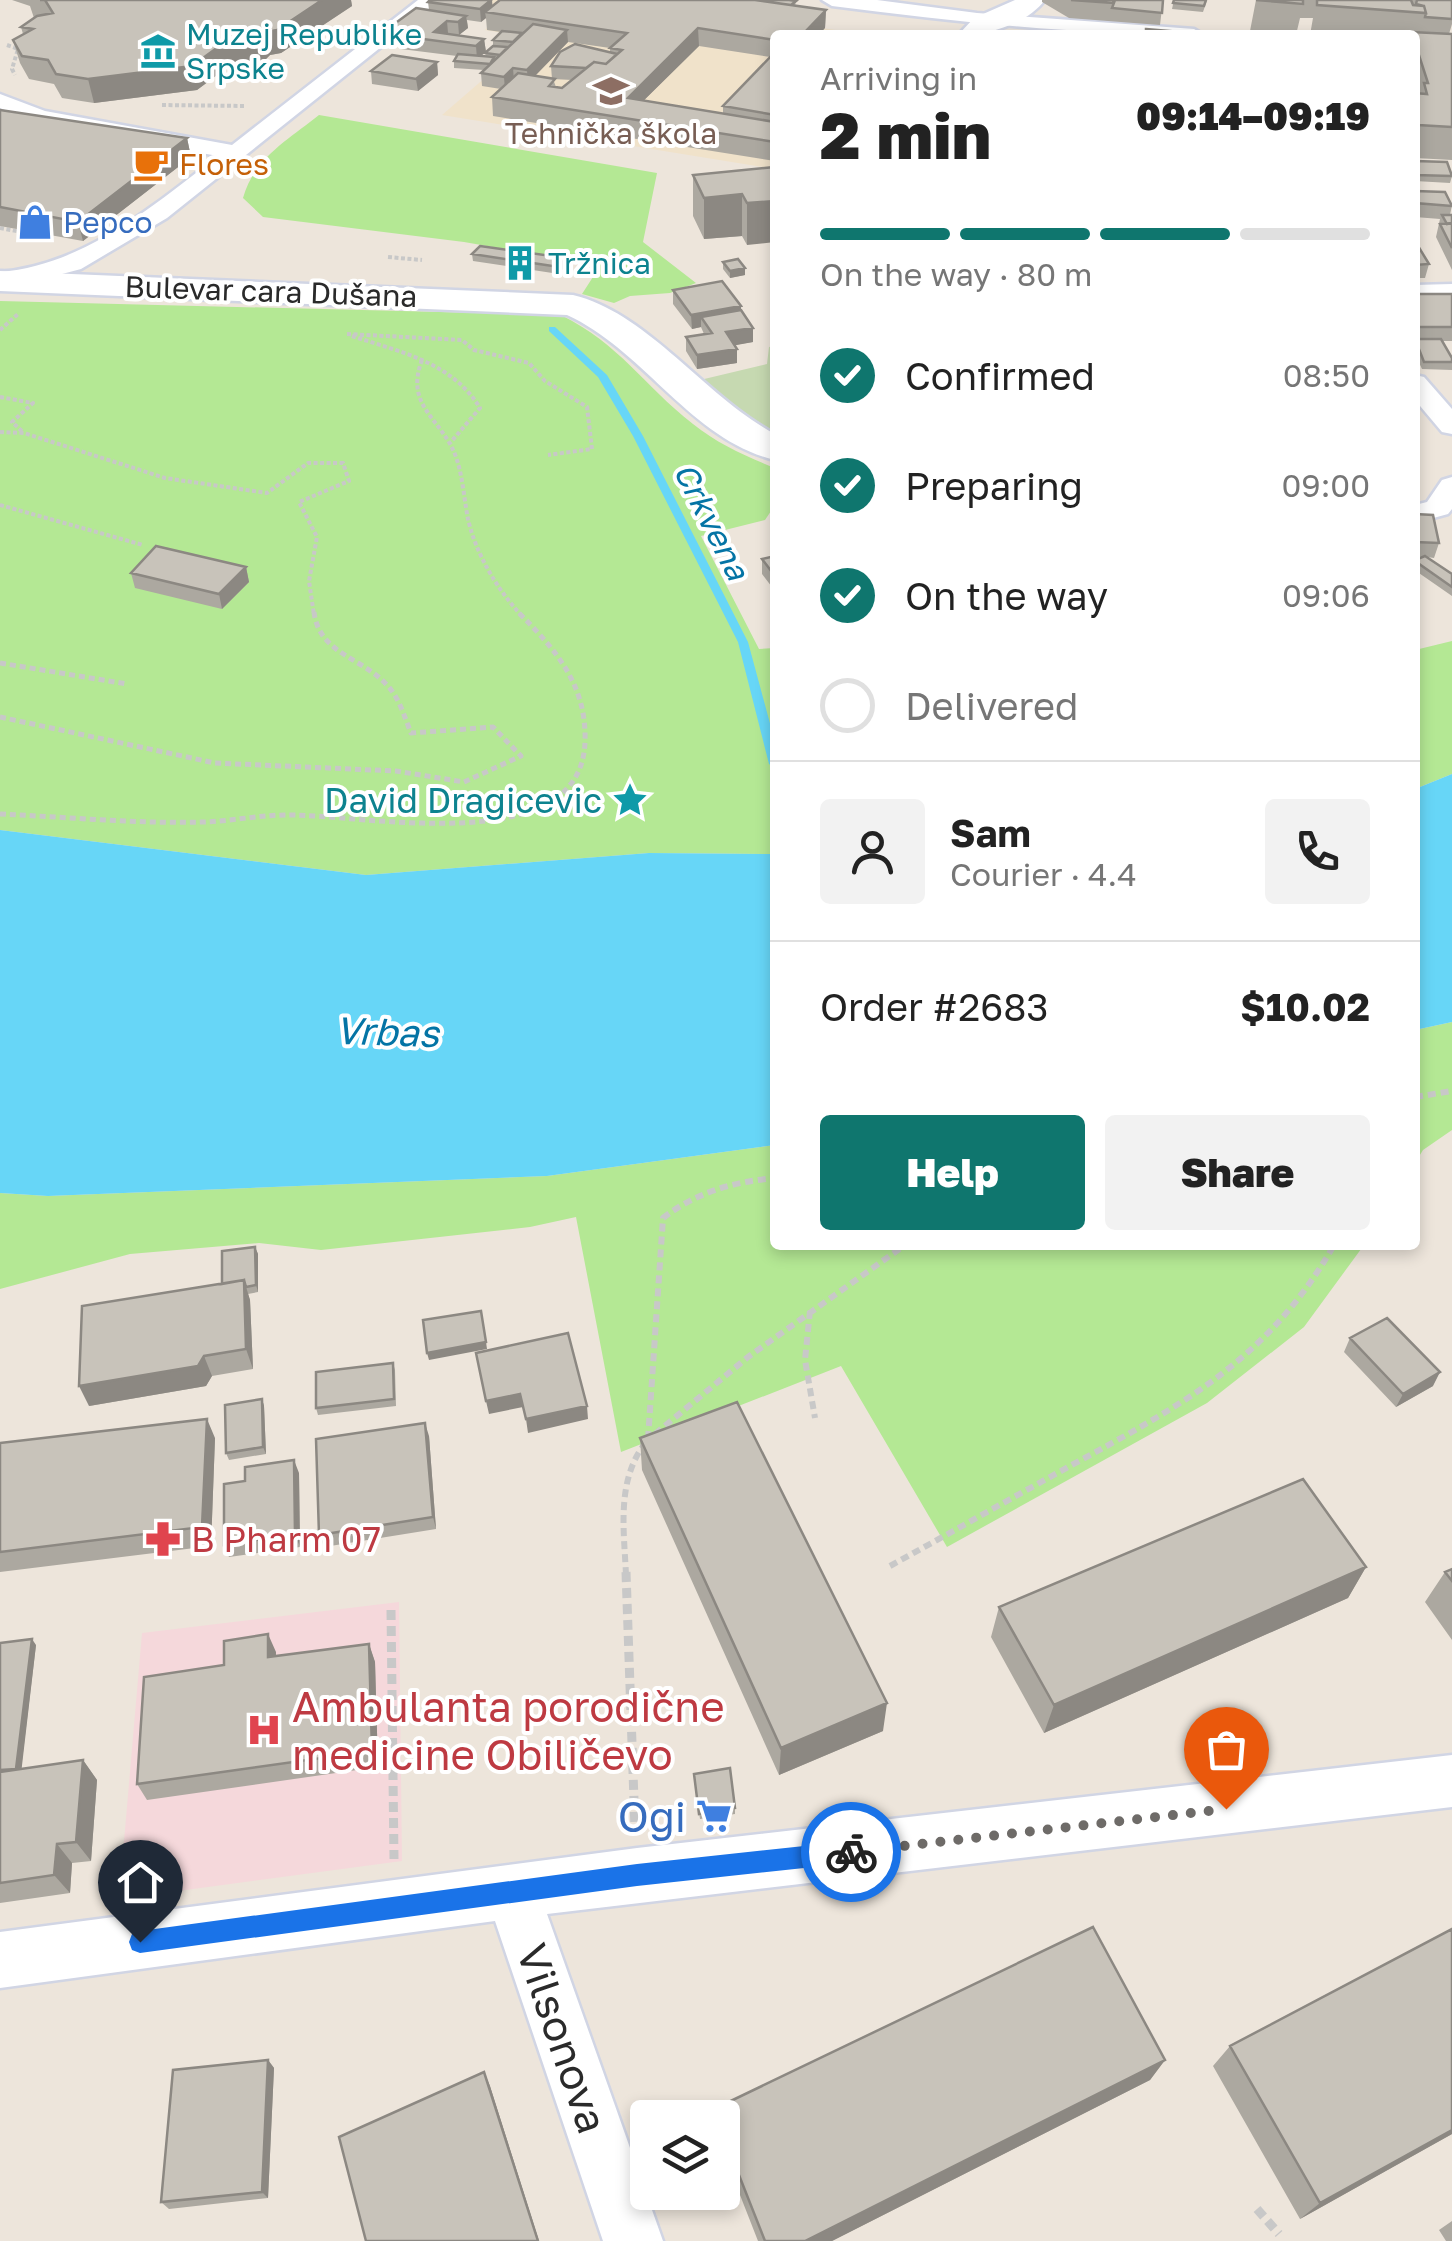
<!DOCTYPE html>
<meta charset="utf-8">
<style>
body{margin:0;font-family:"Golos Text",sans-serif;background:#f2f2f2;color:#222;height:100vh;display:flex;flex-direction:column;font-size:38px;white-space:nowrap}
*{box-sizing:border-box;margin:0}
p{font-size:32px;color:#767676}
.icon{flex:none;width:55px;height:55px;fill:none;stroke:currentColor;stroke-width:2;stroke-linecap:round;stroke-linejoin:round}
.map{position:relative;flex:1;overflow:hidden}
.details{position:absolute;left:770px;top:30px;width:650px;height:1220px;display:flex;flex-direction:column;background:#fff;border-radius:10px;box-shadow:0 5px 15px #0003}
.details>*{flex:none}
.buttons{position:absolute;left:630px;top:2100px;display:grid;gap:20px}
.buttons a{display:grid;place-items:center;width:110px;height:110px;border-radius:10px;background:#fff;box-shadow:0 5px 15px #0003;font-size:50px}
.pin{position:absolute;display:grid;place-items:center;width:85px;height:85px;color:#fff;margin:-102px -42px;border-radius:50% 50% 50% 0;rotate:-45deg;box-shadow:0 0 10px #0007}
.pin .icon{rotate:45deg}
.courier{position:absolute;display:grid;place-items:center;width:100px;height:100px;margin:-50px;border:8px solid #1a73e8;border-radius:50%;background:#fff;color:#222;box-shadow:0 2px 12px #0007}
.summary em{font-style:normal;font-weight:800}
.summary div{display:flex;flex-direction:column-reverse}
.summary{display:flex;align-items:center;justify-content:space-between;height:170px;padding:0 50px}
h1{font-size:65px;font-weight:800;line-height:75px}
.bar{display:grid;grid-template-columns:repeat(4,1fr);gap:15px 10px;align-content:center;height:120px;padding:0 50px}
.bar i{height:12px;border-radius:8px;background:#e0e0e0}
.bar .on{background:#0f766e}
.bar p{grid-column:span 4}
.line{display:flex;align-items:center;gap:25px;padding:0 50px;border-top:2px solid #e0e0e0}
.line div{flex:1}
.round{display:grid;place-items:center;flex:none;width:105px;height:105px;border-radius:10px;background:#f2f2f2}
ol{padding:0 50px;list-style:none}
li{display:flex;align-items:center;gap:30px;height:110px}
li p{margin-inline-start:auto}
li .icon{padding:10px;border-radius:50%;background:#0f766e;color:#fff;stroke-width:4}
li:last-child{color:#767676}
li i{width:55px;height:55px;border:5px solid #e0e0e0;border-radius:50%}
.action{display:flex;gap:20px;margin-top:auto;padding:20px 50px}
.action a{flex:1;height:115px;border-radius:10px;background:#0f766e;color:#fff;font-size:40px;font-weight:800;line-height:115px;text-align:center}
.action a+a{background:#f2f2f2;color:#222}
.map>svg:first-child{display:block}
.education{fill:#f0e2ca}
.medical{fill:#f5d8db}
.green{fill:#b4e894}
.cemetery{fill:#c6d9b1}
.water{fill:#67d6f7}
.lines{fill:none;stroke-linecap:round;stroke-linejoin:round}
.stream{fill:#67d6f7;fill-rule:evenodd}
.street-casing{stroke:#d1d5e4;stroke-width:5}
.secondary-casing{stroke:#d1d5e4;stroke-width:5}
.path-far3{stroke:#c8c8c8;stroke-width:4;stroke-dasharray:4 2.5;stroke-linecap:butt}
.path-far2{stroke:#c8c8c8;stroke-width:5;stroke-dasharray:6 4;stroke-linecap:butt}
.path-far1{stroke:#c8c8c8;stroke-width:6;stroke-dasharray:8 5;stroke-linecap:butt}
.path{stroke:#c8c8c8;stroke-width:9;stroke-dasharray:10 6;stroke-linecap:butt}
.street{fill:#fff;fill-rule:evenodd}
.secondary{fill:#fff;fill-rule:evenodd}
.wall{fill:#aca8a0;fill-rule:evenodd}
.shaded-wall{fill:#8c8882}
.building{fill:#c8c3ba;stroke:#8c8882;stroke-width:2.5}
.route{fill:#1a73e8}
.done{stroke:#6e6b68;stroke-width:10;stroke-dasharray:0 18}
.labels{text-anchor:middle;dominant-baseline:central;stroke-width:8;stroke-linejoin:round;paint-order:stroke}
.far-culture-label{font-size:30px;fill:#0d838f;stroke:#fff;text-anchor:start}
.far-education-label{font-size:30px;fill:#785e54;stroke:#fff}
.far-food-label{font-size:30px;fill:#c56008;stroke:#fff;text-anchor:start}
.far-shop-label{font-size:30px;fill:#366cbe;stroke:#fff;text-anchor:start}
.far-street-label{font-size:30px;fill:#2a2a2a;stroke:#fff}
.far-water-label{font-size:32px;font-style:italic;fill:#0474a5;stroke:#fff}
.culture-label{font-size:35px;fill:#0d838f;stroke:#fff;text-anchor:end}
.health-label{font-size:35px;fill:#be3a42;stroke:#fff;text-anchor:start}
.water-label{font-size:38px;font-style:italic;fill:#0474a5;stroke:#fff}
.near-health-label{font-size:42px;fill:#be3a42;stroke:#fff;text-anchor:start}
.near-shop-label{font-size:42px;fill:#366cbe;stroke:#fff;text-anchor:end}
.near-street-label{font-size:42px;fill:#2a2a2a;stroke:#fff}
</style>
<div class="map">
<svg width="1452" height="2241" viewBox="0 0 1452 2241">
<rect width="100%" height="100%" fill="#ede5db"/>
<path class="education" d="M448,0H678L673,6L842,31L839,35H775V169L442,115L531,38L485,30L504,11Z"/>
<path class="medical" d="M399,1602L402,1861L119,1899L142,1633Z"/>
<path class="green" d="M319,115L657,173L643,242L696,283L670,293L630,296L614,303L582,294L600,266L464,242L263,217L243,198C254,158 288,140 319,115Z
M0,301L561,315C621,345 642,384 693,424C718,444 745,456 775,468V505L765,520L701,536L759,649L775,648V854L649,853L366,875L0,830Z
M1452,641V774L1415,789V650Z
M1452,1022V1130L1423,1150L1415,1163V1030Z
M775,1145V1245H1364L1304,1327L1207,1403L947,1547L841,1366L621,1452L576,1217L530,1227L321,1250L259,1243L130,1254L0,1289V1193L48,1196L547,1176Z"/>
<path class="cemetery" d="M775,346V435L733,409L700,380L767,364L769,347Z"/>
<path class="water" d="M1452,774V1022L1415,1030V789Z
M0,830L366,875L649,853L775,854V1145L547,1176L48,1196L0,1193Z"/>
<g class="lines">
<path class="stream" d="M549,327H555L607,375L643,436L748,642L775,742V768L769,764L738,642L633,436L598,377L549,331Z"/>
<defs>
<path id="street" d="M418,0H440L167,218L81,269L24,284L0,286V272C84,265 153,206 218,156L39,124L0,108V94L45,111L232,145Z
M822,0H877L977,13L1194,29L1204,35C1079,35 956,22 832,6Z
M1452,284V298L1415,299V285Z
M1415,375L1424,377L1452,409V434L1442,432L1415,400Z
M1452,477V509L1448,514L1415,523V505L1427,502L1442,480Z
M1452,1755V1807L547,1914L663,2241H603L495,1921L0,1988V1932L637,1848Z"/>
<path id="secondary" d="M1015,0H1045C1026,25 987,35 958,35L974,18Z
M0,271L573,295C648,313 704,396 775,434V460C691,440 644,350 567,315L0,291Z"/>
</defs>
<use href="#street" class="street-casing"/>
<use href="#secondary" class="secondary-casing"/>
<path class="path-far3" d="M7,45L18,49L12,69L15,75
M162,105L244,106
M0,228L48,237
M388,257L422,260
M0,330L18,314
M347,334L462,340L474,350L529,363L545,381L587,407L592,449L548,455
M352,336C400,352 452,362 480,408L450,443
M422,360C404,407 442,418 456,457C463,477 464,499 468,519C476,554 497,589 521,615
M0,397L33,403L12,422L23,432
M0,432L24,433L165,478L267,493L308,463H343L349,481L299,502L317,537L309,581L314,615
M0,505L143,545"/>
<path class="path-far2" d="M0,663L127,684
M0,717L215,763L396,771L464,782L521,756L493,727L411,733C404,716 399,696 385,683C360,657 319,653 314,612
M0,814C67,817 137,824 204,822C232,821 259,815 287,815C363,814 581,861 585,742C587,685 556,650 518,612"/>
<path class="path-far1" d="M1415,1097L1452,1091
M810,1311L805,1360L815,1418
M655,1434L748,1357L905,1245
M648,1439L663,1218C697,1192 733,1182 775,1178
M890,1566C950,1533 1010,1499 1070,1466C1182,1405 1268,1360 1334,1245
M626,1575C624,1529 616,1480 646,1442"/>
<path class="path" d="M626,1572L635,1829
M391,1610L394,1859
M1257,2209L1279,2234"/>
<use href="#street" class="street"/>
<use href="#secondary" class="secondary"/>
</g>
<path class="wall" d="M12,0H351L352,6L281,53L270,55L262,63L225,69L197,90L94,103L62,98L54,84L29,79L20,63L13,40L23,34L21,27L34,18L30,6Z
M492,0V6L796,1L795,6L826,10L825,28L775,35V161L493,116L492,97L501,89L482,86L481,73L484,70L454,68V61L457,56L401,49V45L388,43L386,30L429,10L428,2ZM486,18L487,30L501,32L493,40V46L485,53L486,57L480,56L486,52L484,39L447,34L459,35L468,28L467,20L481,22ZM568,42L610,48V53L551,66L552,79L535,76ZM699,46L770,57L723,106V113L644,100ZM553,79L572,80L562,88L556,87Z
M1042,0H1163L1160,25L1069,18L1042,2Z
M1174,0H1207L1203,12L1172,9Z
M1256,0H1452V24L1449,34H1452V160L1415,158V35H1310L1313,18H1300L1296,35H1246V33H1277L1250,31Z
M437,62L438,75L418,91L372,84L371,71Z
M0,110L187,138L191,157L83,241L0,226Z
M1415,161L1452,176L1450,183L1415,181Z
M775,167L747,245L742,236L704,239L693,216V175Z
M1415,191L1452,205L1450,215H1452V270L1436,237L1440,219L1415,217Z
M1415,241L1429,264L1425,278H1415Z
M472,254L566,265L559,274L473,261Z
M723,262L745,268V275L730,278L723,269Z
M673,290L741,306V310L753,342L734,345L737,349V363L697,369L686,351V337L704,334L701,327L692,329L673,304Z
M1415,294H1452V341H1442L1452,358V370L1422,369L1415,354Z
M1415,514L1439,543L1434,558L1427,557L1452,574V596L1416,571L1415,572V560L1422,557L1415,556Z
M775,556V591L762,574V559Z
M246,567L249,582L222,609L135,588L131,573Z
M255,1247L258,1254V1292L248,1294L250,1300L253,1369L212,1376L206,1386L89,1406L222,1284Z
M1350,1338L1433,1386L1396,1407L1344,1352Z
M393,1363L395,1370L396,1406L318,1415L316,1408Z
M262,1399L264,1406L266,1454L229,1460L226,1453Z
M429,1436L436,1529L324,1547L319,1535Z
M215,1438L211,1546L0,1572V1443Z
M640,1438L883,1731L779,1775L642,1470Z
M299,1473L300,1547L229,1557L224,1545Z
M1366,1567L1348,1598L1044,1733L991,1637L999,1607Z
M1452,1569V1640L1425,1602L1445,1572Z
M0,1643L36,1645L21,1769L83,1760L97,1780L91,1861L72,1863L70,1893L0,1903Z
M369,1644L375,1662L378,1767L147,1800L137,1784L224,1665L276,1652V1656Z
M694,1774L735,1808V1814L700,1819Z
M1230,2046L1452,2134L1300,2219L1213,2066Z
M268,2060L274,2068L268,2198L169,2209L161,2202Z
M1165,2060L1150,2080L832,2241H758L722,2149V2118H714V2109Z
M1452,2221V2241H1446L1439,2230Z"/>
<path class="shaded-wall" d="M322,0H351L352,6L281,53L270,55L262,63L225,69L197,90L94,103L88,79L221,45L266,32Z
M492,0L493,12H485L486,18L481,22L480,9Z
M826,10L825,28L819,35H802Z
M466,16L468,28L459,35L458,22Z
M447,21L448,33L439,41L434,32Z
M698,28L699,46L628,116V98Z
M567,30L568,42L528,83L527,70Z
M484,39L486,52L477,59L476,46Z
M437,62L438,75L418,91L416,79Z
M513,68L514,81L505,90L504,77Z
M187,138L191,157L83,241L78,222Z
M742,194V236L704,239V198Z
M775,201V242L747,245V203Z
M566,258V265L559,274V267Z
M745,268V275L730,278V271Z
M741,306V320L701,317V327L692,329L691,315Z
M753,328V342L726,347V332Z
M737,349V363L697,369V355Z
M246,567L249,582L222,609L219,594Z
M255,1247L258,1254V1292L256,1285Z
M244,1280L250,1300L253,1369L246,1349Z
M486,1342L487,1349L429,1360L427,1353Z
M204,1356L212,1376L206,1386L89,1406L79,1386Z
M1440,1372L1433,1386L1396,1407L1403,1394Z
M520,1394L523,1407L489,1414L486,1401Z
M262,1399L264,1406L266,1454L263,1447Z
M587,1406L588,1419L528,1433L526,1419Z
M207,1419L215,1438L211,1546L202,1527Z
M425,1423L429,1436L436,1529L433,1517Z
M294,1460L299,1473L300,1547L295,1534Z
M1366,1567L1348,1598L1044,1733L1054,1705Z
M268,1634L276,1652L275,1674L268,1657Z
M32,1639L36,1645L21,1774L16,1769Z
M369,1644L375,1662L378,1767L372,1751Z
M887,1703L883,1731L779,1775L781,1748Z
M83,1760L97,1780L91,1861L76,1842Z
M57,1844L72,1863L70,1893L54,1875Z
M268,2060L274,2068L268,2198L262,2192Z
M1165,2060L1150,2080L832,2241H805Z
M484,2072L490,2086L539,2241H538Z
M1452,2130V2134L1300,2219L1320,2203Z"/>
<path class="building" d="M40,0H322L277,30L266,32L258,39L221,45L192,66L88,79L56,74L48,60L22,56L13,40L33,29L21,27L37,16L53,13L45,0Z
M430,0H491L480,9L428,2Z
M500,0H755L826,10L802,35H775V40L698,28L628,98L775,122V142L492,97L518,73L555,79L549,86L562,88L594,62L606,64L622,50L610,48L627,33L485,12Z
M755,0H789L796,1L791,5Z
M1071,0H1114L1113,3Z
M1115,0H1163L1162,13L1112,8Z
M1174,0H1206L1204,6L1173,3Z
M1256,0H1303V4Z
M1317,0H1411L1413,5L1424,6L1426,13L1317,5Z
M1417,0H1452V19L1425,17L1426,13L1424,6L1416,4Z
M416,8L466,16L458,22L447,21L434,32L484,39L476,46L400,36L404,33L386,30Z
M533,24L567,30L527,70L513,68L504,77L481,73Z
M1146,29L1180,32V35H1146Z
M502,31L522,33L513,42L493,40Z
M1411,32L1452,34V127L1418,125L1415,117V93L1427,94L1424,83H1428L1415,43V35H1412Z
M1246,33L1287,34L1288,35H1247Z
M575,44L617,54L606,64L594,62L586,68L551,66L560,52Z
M493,46L508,47L500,55L485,53Z
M775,52V115L723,106Z
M458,54L494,57L490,64L454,61Z
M392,55L437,62L416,79L371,71Z
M0,110L187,138L78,222L0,207Z
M1415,161L1447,162L1452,176L1415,175Z
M775,167V201L747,203L742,194L704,198L693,175Z
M1415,191L1445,192L1452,206L1415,203Z
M1442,215H1452V223L1447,224Z
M1452,223V248L1440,224Z
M1415,241L1429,264L1415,265Z
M480,246L566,258L559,267L472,254Z
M738,259L745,268L730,271L723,262Z
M722,281L741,306L691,315L673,290Z
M1415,294H1452V327H1418L1415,321Z
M741,310L753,328L726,332L737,349L697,355L686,337L712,333L701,317Z
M1415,339H1441L1452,358V362H1424Z
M1415,514L1433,515L1439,543L1415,542Z
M156,546L246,567L219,594L131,573Z
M775,556V576L762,559Z
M1425,556L1452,574V587L1415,561V560Z
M255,1247L256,1285L246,1287L244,1280L222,1284V1251Z
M244,1280L246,1349L204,1356L198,1366L79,1386L82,1306Z
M481,1311L486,1342L427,1353L423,1320Z
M1387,1318L1440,1372L1403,1394L1350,1338Z
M568,1333L587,1406L526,1419L520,1394L486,1401L476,1353Z
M393,1363L394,1399L316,1408V1372Z
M262,1399L263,1447L226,1453L225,1405Z
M737,1402L887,1703L781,1748L640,1438Z
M207,1419L202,1527L0,1552V1443Z
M425,1423L433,1517L319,1535L316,1439Z
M294,1460L295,1534L224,1545V1484L245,1481V1467Z
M1303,1479L1366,1567L1054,1705L999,1607Z
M1452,1569V1581L1445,1572Z
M268,1634V1657L369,1644L372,1751L137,1784L144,1677L224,1665V1641Z
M32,1639L16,1769L0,1770V1643Z
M83,1760L76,1842L57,1844L54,1875L0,1883V1772Z
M730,1768L735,1808L699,1814L694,1774Z
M1093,1927L1165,2060L805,2241H765L722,2132V2118H717L714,2109Z
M1452,1929V2130L1320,2203L1230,2046Z
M268,2060L262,2192L161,2202L173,2070Z
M484,2072L538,2241H366L339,2137Z"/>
<path class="route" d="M851,1841L858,1844L862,1852L858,1859L851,1863L637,1886L140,1953L132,1950L129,1942L132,1934L140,1931L637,1864Z"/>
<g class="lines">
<path class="done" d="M851,1852L1226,1809"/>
</g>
<defs>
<symbol id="museum-bare" viewBox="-9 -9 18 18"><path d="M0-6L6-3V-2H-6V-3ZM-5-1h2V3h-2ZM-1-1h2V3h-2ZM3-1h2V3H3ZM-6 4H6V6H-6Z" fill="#0f9aa8" stroke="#fff" stroke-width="2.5" paint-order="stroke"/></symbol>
<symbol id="school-bare" viewBox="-9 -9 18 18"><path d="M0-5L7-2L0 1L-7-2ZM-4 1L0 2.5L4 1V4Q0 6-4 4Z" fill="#8d6e63" stroke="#fff" stroke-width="2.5" paint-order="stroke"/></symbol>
<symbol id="cafe-bare" viewBox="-9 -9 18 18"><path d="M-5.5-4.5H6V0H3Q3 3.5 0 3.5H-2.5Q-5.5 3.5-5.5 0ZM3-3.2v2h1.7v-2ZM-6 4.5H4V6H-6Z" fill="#e8710a" stroke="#fff" stroke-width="2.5" paint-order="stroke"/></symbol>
<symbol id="shop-bare" viewBox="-9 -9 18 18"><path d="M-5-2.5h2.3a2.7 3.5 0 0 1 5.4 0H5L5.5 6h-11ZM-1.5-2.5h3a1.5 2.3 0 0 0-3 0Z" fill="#3f7fe0" stroke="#fff" stroke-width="2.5" paint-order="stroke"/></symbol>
<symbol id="building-bare" viewBox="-9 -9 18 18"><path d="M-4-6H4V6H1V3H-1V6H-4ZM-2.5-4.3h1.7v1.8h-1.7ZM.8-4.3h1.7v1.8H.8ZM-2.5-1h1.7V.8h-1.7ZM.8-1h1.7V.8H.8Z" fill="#0f9aa8" stroke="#fff" stroke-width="2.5" paint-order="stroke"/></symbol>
<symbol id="sight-bare" viewBox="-9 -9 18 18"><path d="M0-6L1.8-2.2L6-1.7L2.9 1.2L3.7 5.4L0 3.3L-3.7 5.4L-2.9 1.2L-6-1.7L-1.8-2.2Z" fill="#0f9aa8" stroke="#fff" stroke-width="2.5" paint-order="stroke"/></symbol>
<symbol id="pharmacy-bare" viewBox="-9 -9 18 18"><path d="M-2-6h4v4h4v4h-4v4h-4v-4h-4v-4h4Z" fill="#e0444e" stroke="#fff" stroke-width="2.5" paint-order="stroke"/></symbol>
<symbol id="hospital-bare" viewBox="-9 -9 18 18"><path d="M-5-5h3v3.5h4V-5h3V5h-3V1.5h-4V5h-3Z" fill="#e0444e" stroke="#fff" stroke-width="2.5" paint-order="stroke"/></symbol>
<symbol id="supermarket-bare" viewBox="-9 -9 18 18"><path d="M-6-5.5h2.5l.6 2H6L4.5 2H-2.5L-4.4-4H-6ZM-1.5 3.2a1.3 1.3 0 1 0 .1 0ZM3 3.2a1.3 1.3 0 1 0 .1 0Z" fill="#3f7fe0" stroke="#fff" stroke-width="2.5" paint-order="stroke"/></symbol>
</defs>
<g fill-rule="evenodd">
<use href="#museum-bare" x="133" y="26" width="50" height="50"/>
<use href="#school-bare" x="586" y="66" width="50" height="50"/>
<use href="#cafe-bare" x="126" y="139" width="50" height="50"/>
<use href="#shop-bare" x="10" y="197" width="50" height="50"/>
<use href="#building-bare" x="495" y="238" width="50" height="50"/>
<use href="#sight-bare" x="605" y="775" width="50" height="50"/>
<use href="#pharmacy-bare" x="138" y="1514" width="50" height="50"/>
<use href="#hospital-bare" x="239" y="1705" width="50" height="50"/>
<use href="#supermarket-bare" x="689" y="1791" width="50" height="50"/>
</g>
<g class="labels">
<g class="far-culture-label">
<text x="186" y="34">Muzej Republike<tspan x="186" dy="34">Srpske</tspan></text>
<text x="548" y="263">Tržnica</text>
</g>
<g class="far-education-label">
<text x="611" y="133">Tehnička škola</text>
</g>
<g class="far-food-label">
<text x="179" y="164">Flores</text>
</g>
<g class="far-shop-label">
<text x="63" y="222">Pepco</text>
</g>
<g class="far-street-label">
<text transform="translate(271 291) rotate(2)">Bulevar cara Dušana</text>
</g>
<g class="far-water-label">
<text transform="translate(712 521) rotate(63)">Crkvena</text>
</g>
<g class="culture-label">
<text x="602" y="800">David Dragicevic</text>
</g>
<g class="health-label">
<text x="191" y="1539">B Pharm 07</text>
</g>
<g class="water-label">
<text transform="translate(387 1031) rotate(2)">Vrbas</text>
</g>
<g class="near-health-label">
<text x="292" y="1706">Ambulanta porodične<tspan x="292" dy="48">medicine Obiličevo</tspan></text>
</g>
<g class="near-shop-label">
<text x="686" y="1816">Ogi</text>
</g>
<g class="near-street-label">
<text transform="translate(563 2038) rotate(71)">Vilsonova</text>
</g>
</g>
</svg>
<div class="buttons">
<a><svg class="icon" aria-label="layers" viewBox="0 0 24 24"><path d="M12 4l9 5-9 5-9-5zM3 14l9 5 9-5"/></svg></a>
</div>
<div class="pin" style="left:1226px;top:1809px;background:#ea580c"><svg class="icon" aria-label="bag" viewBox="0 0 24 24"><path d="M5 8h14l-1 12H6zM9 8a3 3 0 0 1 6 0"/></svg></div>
<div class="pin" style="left:140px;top:1942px;background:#1f2937"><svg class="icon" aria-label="home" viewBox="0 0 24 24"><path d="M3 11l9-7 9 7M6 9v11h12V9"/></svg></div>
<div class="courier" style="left:851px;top:1852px"><svg class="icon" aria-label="bike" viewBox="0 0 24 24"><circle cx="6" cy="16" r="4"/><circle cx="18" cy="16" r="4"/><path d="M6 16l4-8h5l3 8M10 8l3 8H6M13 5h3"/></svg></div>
<section class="details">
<div class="summary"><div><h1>2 min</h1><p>Arriving in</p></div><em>09:14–09:19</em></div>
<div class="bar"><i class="on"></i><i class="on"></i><i class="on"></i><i></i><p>On the way · 80 m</p></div>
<ol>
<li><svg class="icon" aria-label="check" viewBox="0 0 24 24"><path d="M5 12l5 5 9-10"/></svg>Confirmed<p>08:50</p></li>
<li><svg class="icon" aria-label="check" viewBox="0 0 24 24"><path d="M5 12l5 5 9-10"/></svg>Preparing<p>09:00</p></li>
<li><svg class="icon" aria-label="check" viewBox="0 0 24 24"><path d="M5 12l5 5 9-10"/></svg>On the way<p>09:06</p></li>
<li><i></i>Delivered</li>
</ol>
<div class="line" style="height:180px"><a class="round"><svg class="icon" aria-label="person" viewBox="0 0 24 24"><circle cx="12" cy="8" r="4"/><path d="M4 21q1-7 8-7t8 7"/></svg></a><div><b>Sam</b><p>Courier · 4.4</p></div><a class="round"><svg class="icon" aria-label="phone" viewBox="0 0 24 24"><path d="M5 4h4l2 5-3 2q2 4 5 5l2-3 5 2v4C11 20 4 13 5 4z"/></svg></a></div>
<div class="line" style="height:130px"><div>Order #2683</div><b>$10.02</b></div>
<div class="action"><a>Help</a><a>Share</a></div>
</section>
</div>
